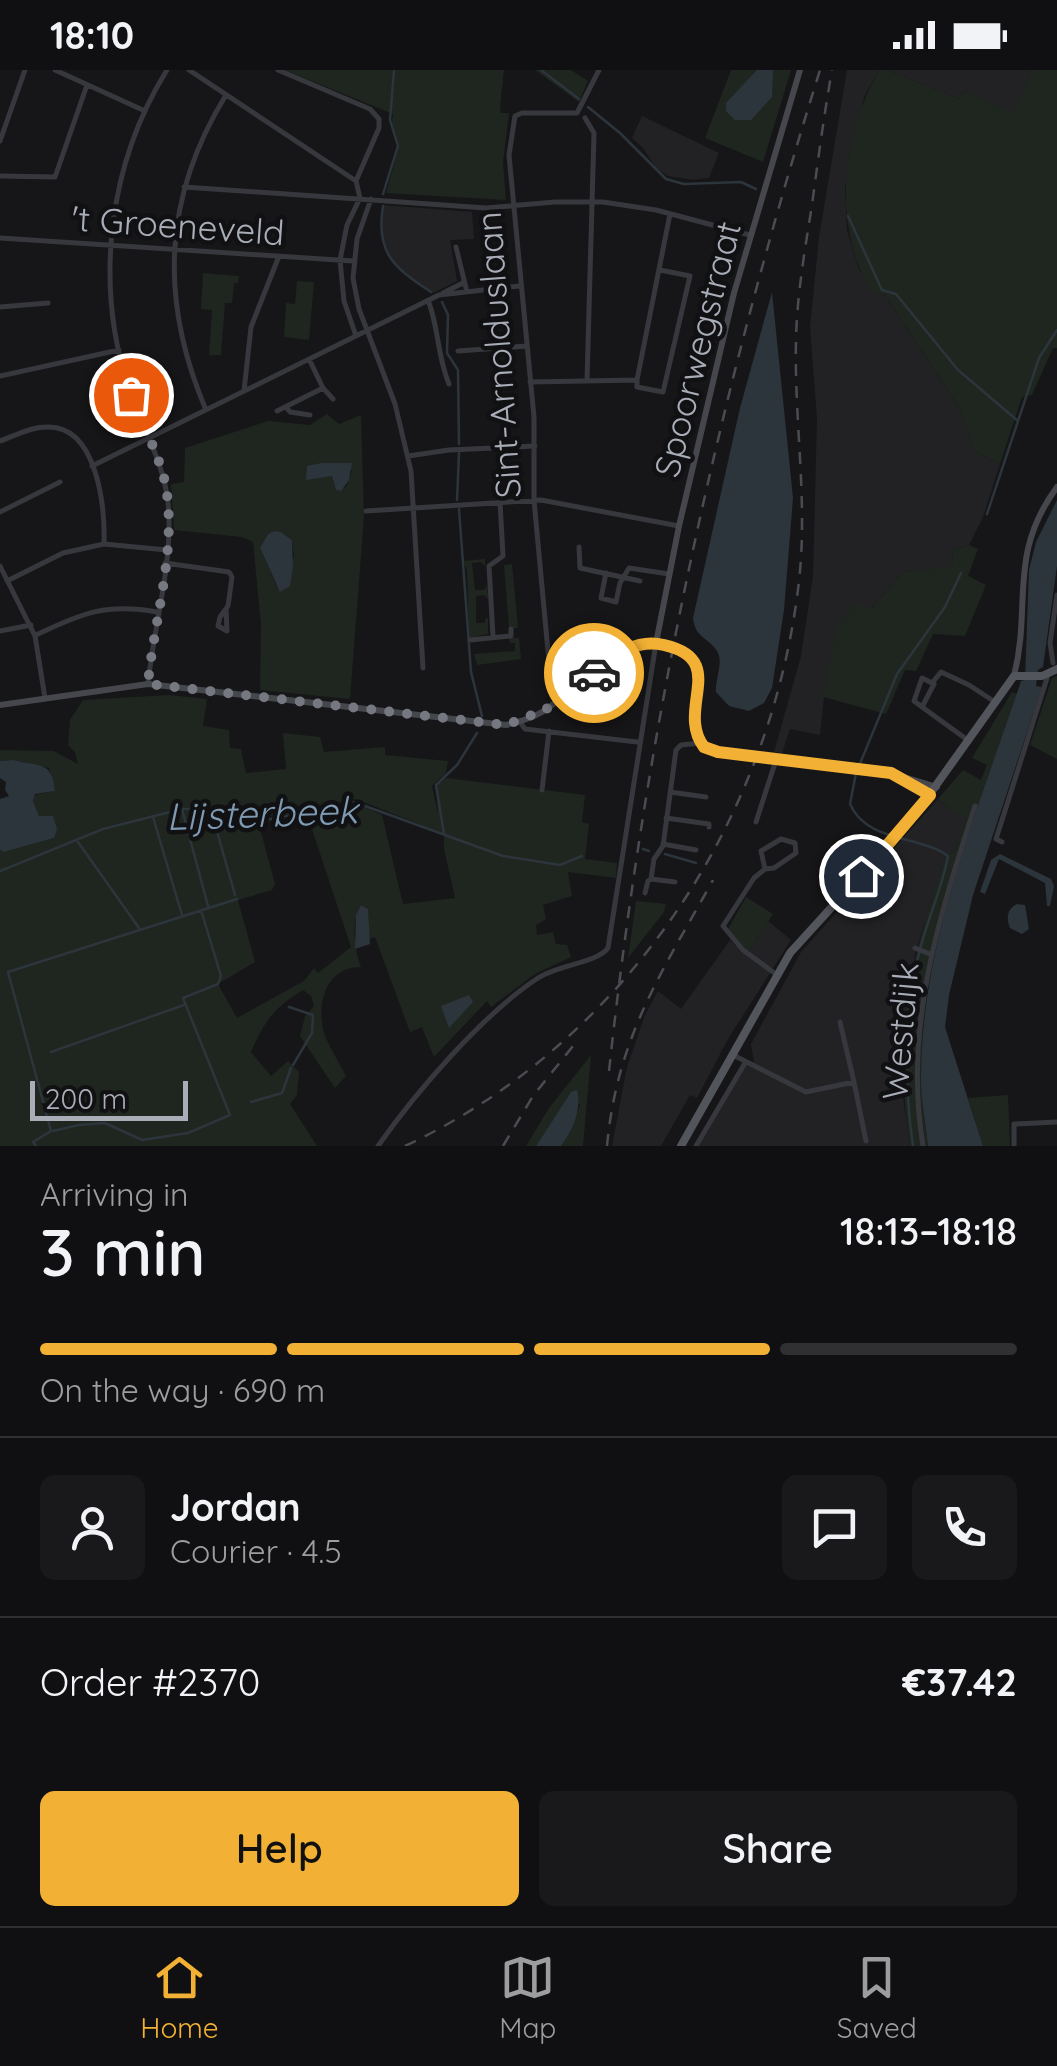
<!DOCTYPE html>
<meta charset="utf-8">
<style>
body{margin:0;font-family:Quicksand,sans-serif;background:#19191b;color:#f1f3f6;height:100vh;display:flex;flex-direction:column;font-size:38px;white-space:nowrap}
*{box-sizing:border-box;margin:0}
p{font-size:32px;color:#9c9d9f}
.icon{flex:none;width:55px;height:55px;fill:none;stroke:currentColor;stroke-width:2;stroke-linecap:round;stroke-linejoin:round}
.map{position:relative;height:1076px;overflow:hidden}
.side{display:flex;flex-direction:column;background:#101012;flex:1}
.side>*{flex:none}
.scale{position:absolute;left:30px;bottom:25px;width:158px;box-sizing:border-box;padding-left:10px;border:5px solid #a8adb8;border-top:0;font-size:28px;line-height:35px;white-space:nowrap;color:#a8adb8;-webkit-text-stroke:8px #111113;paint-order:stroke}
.pin{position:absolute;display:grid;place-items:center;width:85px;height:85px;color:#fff;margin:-42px;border:5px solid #fff;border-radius:50%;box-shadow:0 2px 10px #0007}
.courier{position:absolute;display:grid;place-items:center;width:100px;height:100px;margin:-50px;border:8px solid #f2b134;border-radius:50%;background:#fff;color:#222;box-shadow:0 2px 12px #0007}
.summary em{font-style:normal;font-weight:600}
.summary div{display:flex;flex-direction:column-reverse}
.summary{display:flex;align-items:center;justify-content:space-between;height:170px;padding:0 40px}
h1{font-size:65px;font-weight:600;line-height:75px}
.bar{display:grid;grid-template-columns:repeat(4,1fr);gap:15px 10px;align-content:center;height:120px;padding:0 40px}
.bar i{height:12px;border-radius:8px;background:#303032}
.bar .active{background:#f2b134}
.bar p{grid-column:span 4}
.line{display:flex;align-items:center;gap:25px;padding:0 40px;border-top:2px solid #303032}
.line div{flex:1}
.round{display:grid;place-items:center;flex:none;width:105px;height:105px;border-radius:15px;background:#19191b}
.button{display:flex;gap:20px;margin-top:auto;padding:20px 40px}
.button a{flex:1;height:115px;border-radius:15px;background:#f2b134;color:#111;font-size:40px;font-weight:600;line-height:115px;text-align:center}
.button a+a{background:#19191b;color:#f1f3f6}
.status{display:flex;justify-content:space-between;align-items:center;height:70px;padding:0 50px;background:#101012;direction:ltr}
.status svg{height:28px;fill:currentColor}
.menu{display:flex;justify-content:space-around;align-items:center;height:140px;border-top:2px solid #303032;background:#101012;font-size:28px;color:#9c9d9f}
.menu a{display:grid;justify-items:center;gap:5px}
.menu .active{color:#f2b134}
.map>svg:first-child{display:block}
.built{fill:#222225}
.green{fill:#1e261f;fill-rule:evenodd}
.water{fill:#2c353c}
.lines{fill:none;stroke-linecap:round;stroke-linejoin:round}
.stream{stroke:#2c353c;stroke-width:2.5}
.street{stroke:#37383d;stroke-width:5}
.secondary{stroke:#45474d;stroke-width:6}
.primary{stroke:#53555c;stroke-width:8}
.rail{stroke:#4a4c52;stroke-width:2.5;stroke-dasharray:12 10;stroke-linecap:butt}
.done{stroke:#757880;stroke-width:10;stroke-dasharray:0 18}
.route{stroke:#f2b134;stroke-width:12}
.labels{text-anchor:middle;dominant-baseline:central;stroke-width:9;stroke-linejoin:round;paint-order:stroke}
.street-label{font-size:35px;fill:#a8adb8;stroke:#111113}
.water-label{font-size:38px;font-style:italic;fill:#7f9bb3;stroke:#111113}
</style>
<div class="status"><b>18:10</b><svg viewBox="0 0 49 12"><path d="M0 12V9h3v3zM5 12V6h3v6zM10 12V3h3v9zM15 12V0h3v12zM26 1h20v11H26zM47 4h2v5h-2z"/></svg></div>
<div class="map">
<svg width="1057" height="1076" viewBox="0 0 1057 1076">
<rect width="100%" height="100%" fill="#161618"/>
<path class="built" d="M847,0H879L864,27L845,118L847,160L859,199L873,223H884L960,339L974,381L1000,394L983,447L969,475L953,480L952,495L947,498L903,502L870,540L824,627L820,665L790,659L782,683L774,682L801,586L813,506L817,349L810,257L819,167Z
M887,0H1032L1015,43L964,21L960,29Z
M642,46L719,83L709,108L693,110L668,106L657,99L643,78L632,68Z
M383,135L472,142L474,169L450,170L457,211L433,223L397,197L385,179L381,164Z
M938,729L953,741L968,746L955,780L945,787L915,884L902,1020L910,1076H699L746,995L754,992L751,974L801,882Z
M768,851L791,870L728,969L697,1028L690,1025L661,1076H612L627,997L645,945L658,921L681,939L730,870L747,885Z"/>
<path class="green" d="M285,0H504L500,37L501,43H509L503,92L506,130L386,123L399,76L392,53L393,44Z
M535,0H571L588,11L579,32Z
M731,0H791L763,92L705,68Z
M879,0H887L960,29L964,21L1014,42L1032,0H1057V278H1053L1032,325L1022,327L1000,394L974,381L960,339L884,223H873L869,218C832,151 842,66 879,0Z
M203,203L239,206L238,213H234L232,233H225L221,285H209L212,240L201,239Z
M297,211L314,212L309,270L284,267L286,233L295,234Z
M327,344L339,354L361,345L364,447L350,629L260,620L261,555L253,472L242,467L174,460L171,414L184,412L185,378L268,351L310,355ZM321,393H343L352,401L346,417L336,420L332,406L307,397ZM274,461L281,462L292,470L294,486L277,517L260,478L268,464Z
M969,475L978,479L968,506L986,515L965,566L933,564L916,601L905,600L886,644L823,627L837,554L856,534L871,539L903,502L948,497L952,495L953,480Z
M485,489V496L481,492L472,493L475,520H484L487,515L488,529L484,525L476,526V553H485V549L488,548V564L469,568L467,500L463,491Z
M512,494L518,558H509L504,495Z
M509,568H519L521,589L477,595L474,584L515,581V573H510Z
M1057,606V689L1030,675L1052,608Z
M1012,622L1017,624C975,749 918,881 921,1015C922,1035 926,1056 928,1076H910C893,962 910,894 945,787L955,780L967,747L953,741L938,729L963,700L981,710L987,695L972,688Z
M169,625L207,629L203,656L229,660L230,678L241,679L246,703L286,699L283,663L320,667L324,682L385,677V685L448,691L446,703L432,716L438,744L436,715L446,708L585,725L582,752L589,754L585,789L617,793L616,808L568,802L572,826L543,835L546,849L536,855L537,865L553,862L556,874L567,875L571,887L535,904L491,937L487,931L434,987L422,957L410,962L375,867L368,869V839L361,835C351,852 354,878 361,897C326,897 316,933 324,963C329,977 339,992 346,1006L335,1018L300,966L305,946L314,936L311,926L303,920C274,938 265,950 251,982L271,1006L288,991L299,1002L297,1025L290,1034L317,1076H0V780L4,782L54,768L50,746H39L33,731L35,725L54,721L49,698L14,690L0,691V680L54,681L78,694L75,682L68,675L70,650L83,630ZM356,729L444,764V779L455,828L403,834L382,745L354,732L307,744L351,877L318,903L314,898L304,911L237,948L218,914L255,892L238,830L272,820L275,814L257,747L297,743Z
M746,827L773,844L748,883L728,859Z
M636,831L666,834L664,842L628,888Z
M591,985L583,1076H561L580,1036L571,1022L536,1076H526L549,1038Z
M1008,1025L1010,1076H983L968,1028Z"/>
<path class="water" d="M757,0H773L772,27L751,50H735L726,41V33Z
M772,222L793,428L784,540L772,618L764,633L749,641L729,636L716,622C715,610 724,591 717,581C708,567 695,568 693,548L740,338Z
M321,393H352L349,410L341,421L336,420L332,406L306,410L307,396Z
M1057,430V496L1043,597L1038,600L1036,616L1042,617L973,825L949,925L945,957L983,1076H928C926,1056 922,1035 921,1015C919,876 978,741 1021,611L1025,610L1029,500L1036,472Z
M274,461L281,462L292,470L293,496L290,516L280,522L260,478L268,464Z
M14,690C39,697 52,690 55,721L35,724L33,731L39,746H53L57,759L54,768L4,782L0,780V729L9,726L5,720L6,712L0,708V691Z
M1000,784L1051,809L1054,816L1050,836H1047L1045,813L999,789L985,824L980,822L991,790Z
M1017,834L1025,835L1029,859L1022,864L1010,858C1006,848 1007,839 1017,834Z
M361,835L368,839L370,874L355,879L356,845Z
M469,925L473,932L449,958L441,936Z
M577,1020C582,1039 573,1060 561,1076H536L571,1022Z"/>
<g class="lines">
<path class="stream" d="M541,0L579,29
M588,37L620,63L666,109L684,114L741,112L756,119
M383,124L398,76L390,50L394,0
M383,136C375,184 395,198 431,222
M848,146L882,220L896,224L958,300L1018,351
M442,232L448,245L447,283L458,300L459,374
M457,430L459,383
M459,439L471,602L482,646
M987,444L1039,288L1057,260
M859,696L897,604L945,537L961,503
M856,703L850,734C867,773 920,765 948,786C942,819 927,850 919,883C903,948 904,1010 913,1076
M182,739L208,836
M211,740L235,825
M153,747L182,845
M444,764L436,715L457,695L477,663
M78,772L139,858
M643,779L649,781
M665,784L696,793
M0,801L103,759L182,739H210L261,751L354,732L503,786L560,795L582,786
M289,937L313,945L312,963L293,995
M51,982L184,935
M251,1032L282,1023L291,998
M53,1061L79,1055L105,1053L142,1070L188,1063L230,1045L183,928L218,914L221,906L201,840
M36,1076L33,1072L51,1061L8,902L237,829"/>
<path class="street" d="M55,0L145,41
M189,0L356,111
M278,0L370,39L379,49V58L356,111L360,128L347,155L340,190L344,231L356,266
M585,48L594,63L587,311
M0,71L25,0
M0,106L55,107L87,15
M184,117L486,138L555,132H603L656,140L750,165
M371,129L357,169L353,208L359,239L395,334L411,401L423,598
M0,168L353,191
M456,177L467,222
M443,223L463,213
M428,230C439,258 437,286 449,314
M0,237L48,233
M458,281L527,276
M309,289L323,318L333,329
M0,306L119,280
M637,310V317L663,322L690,206L660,200
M530,312L637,310L670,144
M244,321L251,257L279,186
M286,337L290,342L310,345
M206,340C159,230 163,127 226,25
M277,341L323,318
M0,371C14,366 31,357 46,357C98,354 105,439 104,474
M408,386L449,380L535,376
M92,396L439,225L519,216
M366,441L541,430L679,456
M0,442L60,412
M579,477L580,498L640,511
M165,493L229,502L232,507L228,536L220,547L218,556L227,561L226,539
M0,496L35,566L45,628
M606,503L601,528L616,532L620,513L629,498L669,504
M7,511L63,483L104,474L167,480
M0,561L31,555
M36,565C82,543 106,533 157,542
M493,566L489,496L503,486L500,432
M470,570L511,566V559
M1053,593L1050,573L1057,525
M932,613L941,602L969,615L995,632
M148,614C154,554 174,491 168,432C163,390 141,355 128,316C94,211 109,93 167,0
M560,629L551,614L534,430V347L509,85L515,46L522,43H577L599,0
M922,637L914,631L922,608L934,614L922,637L969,671
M520,652L525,659L637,672
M542,720L549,661
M670,722L706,727
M666,748L709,754V757
M756,752L776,690
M781,769L795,773L796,783L774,798L765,799L761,781Z
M1002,772L996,769L1048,605
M663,774L696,780
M765,799L754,808L723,856L743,880L777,905
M675,812L651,809L654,789L663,776L676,680L681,675L701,673
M645,823L648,811L651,809
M915,878L930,884
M840,952L854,1012
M733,985L806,1022L854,1012L866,1071
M378,1076C416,1022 483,944 538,908C557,895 597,893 608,878L656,573
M696,1076L745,993
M923,1076C903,958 939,847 975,736
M1014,1076V1054L1057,1052"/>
<path class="secondary" d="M656,573L679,456L734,223L800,0
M1014,606C1032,535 1007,485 1057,417
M0,635L148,614L506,655C519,652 530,649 542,642C580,619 617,564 666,575C677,577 686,580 693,589C713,617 674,660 711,681L891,703L937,717
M901,707L930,725"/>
<path class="primary" d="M681,1076L790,883L912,749L1014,606H1042L1057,599"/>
<path class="rail" d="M609,1001C646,658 717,329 820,0
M405,1076C625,973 772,750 799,511C808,431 794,350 796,270C797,224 805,179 812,135C818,90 824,45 832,0
M503,1076L533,1026L573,976
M607,1076C617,967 662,902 713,810"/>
</g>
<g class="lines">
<path class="done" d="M131,325C142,354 158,382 165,412C178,478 154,548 148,614L506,655L545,640L594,603"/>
<path class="route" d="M594,603C615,586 635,568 664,575C730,590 675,639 704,677L718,682L891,703L930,725L861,806"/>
</g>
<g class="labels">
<g class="street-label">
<text transform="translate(178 155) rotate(4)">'t Groeneveld</text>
<text transform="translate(697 279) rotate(-76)">Spoorwegstraat</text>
<text transform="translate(498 285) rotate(-94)">Sint-Arnolduslaan</text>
<text transform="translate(900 961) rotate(-85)">Westdijk</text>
</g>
<g class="water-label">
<text transform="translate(262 743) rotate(-2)">Lijsterbeek</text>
</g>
</g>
</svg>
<div class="scale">200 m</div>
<div class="pin" style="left:131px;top:325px;background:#ea580c"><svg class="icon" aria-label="bag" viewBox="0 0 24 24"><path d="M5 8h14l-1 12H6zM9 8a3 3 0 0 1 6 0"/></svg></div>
<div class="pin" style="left:861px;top:806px;background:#1f2937"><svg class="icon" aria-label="home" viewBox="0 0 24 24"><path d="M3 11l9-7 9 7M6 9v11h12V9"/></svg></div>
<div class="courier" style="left:594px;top:603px"><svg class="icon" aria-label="car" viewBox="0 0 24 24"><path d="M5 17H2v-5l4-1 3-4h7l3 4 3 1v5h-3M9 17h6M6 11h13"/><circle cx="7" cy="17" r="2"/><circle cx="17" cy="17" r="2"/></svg></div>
</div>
<section class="side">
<div class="summary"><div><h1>3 min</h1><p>Arriving in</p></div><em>18:13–18:18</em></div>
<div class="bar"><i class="active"></i><i class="active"></i><i class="active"></i><i></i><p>On the way · 690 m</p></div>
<div class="line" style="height:180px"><a class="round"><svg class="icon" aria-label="person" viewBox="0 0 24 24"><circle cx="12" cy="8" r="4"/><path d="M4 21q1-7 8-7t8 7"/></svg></a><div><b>Jordan</b><p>Courier · 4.5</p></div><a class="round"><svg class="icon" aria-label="chat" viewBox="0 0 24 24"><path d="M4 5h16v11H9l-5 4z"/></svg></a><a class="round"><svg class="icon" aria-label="phone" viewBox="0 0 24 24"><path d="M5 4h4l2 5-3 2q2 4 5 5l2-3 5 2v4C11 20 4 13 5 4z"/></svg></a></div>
<div class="line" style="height:130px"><div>Order #2370</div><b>€37.42</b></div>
<div class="button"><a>Help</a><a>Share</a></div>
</section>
<nav class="menu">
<a class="active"><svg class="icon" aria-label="home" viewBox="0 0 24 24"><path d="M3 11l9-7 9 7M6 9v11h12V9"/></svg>Home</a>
<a><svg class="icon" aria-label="map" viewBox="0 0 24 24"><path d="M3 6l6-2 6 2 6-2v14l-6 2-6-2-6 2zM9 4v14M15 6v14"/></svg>Map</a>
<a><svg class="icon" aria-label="saved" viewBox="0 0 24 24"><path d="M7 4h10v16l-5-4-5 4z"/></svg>Saved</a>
</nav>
